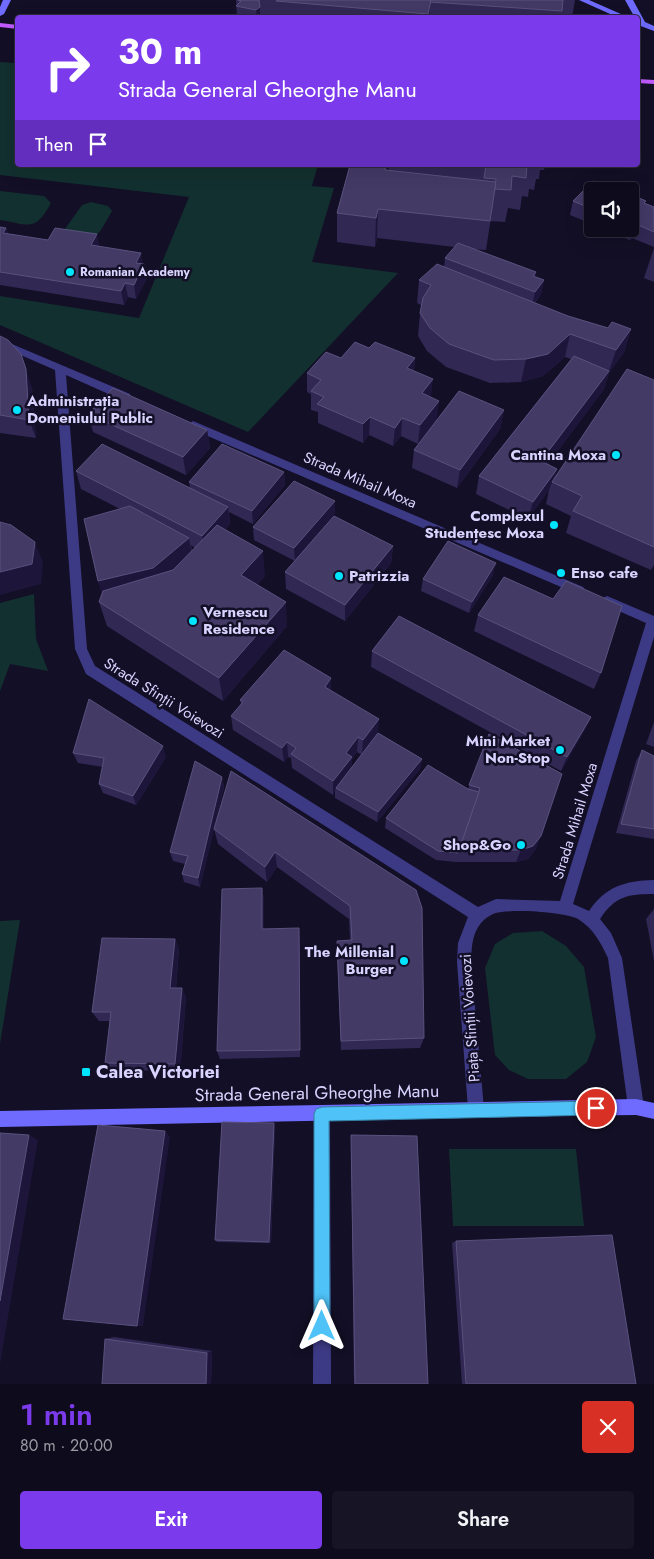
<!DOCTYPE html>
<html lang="en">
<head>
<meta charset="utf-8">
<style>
  body { margin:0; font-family:Jost,sans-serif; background:#171425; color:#f1f3f6; height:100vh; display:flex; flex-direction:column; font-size:19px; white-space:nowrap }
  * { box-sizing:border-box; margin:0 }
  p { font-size:16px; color:#9b9ba3 }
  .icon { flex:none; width:28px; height:28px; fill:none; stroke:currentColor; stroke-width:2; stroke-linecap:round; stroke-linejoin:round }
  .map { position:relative; height:1384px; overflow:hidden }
  .sheet { display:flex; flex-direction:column; background:#0e0b1c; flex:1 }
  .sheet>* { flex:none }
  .banner { position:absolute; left:15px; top:15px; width:625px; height:152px; border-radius:5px; box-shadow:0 5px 20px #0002,0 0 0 1px #2e2b3b; background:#7c3aed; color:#fff; overflow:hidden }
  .fabs { position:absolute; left:584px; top:182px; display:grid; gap:10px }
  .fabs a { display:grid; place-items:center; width:55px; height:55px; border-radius:5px; background:#0e0b1c; box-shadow:0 5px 20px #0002,0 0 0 1px #2e2b3b; font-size:25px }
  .pin { position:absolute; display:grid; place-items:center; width:42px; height:42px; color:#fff; margin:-21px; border:2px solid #fff; border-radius:50%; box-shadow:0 1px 5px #0007 }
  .me { position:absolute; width:55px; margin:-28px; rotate:0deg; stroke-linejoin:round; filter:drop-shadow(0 0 4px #0008) }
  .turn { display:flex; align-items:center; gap:18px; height:105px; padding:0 20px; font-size:22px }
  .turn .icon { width:65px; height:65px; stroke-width:2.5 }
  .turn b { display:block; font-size:35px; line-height:42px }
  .then { display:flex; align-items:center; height:48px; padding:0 20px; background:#0003; gap:10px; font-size:19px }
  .round { display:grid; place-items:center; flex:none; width:52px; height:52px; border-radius:5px; background:#171425 }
  .summary { display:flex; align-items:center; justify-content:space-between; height:85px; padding:0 20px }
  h1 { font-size:30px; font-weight:600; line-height:38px; color:#7c3aed }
  .cta { display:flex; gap:10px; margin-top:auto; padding:10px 20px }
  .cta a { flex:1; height:58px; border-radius:5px; background:#7c3aed; color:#fff; font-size:20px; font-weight:600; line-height:58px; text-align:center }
  .cta a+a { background:#171425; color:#f1f3f6 }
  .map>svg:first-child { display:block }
</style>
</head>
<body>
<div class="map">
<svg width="654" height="1384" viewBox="0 0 654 1384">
  <rect width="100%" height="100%" fill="#130f26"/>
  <g fill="#12302f">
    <polygon points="0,62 17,63 18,165 318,165 312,186 334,188 312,262 398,273 248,432 0,325 0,296 139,318 189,197 0,175"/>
    <path d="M0 191 44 196 51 203C35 232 30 225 0 220Z"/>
    <path d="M91 202 108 206 112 211C97 236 100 241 69 235L65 229 82 205Z"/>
    <polygon points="34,594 36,639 48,671 10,664 0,691 0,603"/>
    <polygon points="20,920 0,1044 0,921"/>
    <polygon points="542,931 566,946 584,967 596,1037 587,1062 566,1079 528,1079 509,1070 495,1055 485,968 495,944 513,933"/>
    <polygon points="449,1149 576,1149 584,1226 453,1226"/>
  </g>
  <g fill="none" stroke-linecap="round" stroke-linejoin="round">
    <g fill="#3d3a85" fill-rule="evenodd">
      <path d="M0 339 130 394 131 397 130 400H122L66 375 87 649 95 666 478 907 496 899 560 901 646 623 603 604 601 601 603 598 607 596 654 616V637L573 904 589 911C606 886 625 881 654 880V894C628 894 615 896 600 919L611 933 622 958 644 1107 641 1112 636 1115 631 1112 628 1107 608 958C601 943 593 928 578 919 565 912 507 908 493 914 489 916 484 919 481 923 470 936 471 956 472 972L484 1109 481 1114 476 1117 471 1114 468 1109 457 962 458 943 468 917 86 674 75 649 55 370 0 346Z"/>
      <polygon points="193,421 583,587 585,590 583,593 575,593 189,428 188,425"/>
      <polygon points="322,1106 328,1108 330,1114 331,1384 313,1384 314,1114 316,1108"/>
    </g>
    <g fill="#6f6bff" fill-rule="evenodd">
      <polygon points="3,0 11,0 4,14 0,16 0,7"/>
      <polygon points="579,0 589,0 630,18 619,18"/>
      <polygon points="625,0 633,0 645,22 654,26 654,31 638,25 638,18 635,18"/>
      <polygon points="636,1099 654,1103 654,1119 636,1115 556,1116 0,1127 0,1111"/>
    </g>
    <g fill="#c25bff" fill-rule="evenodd">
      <polygon points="0,23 18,25 18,29 0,27"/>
      <polygon points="638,79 654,80 654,84 638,83"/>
    </g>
  </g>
  <g fill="#312854" fill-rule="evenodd">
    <polygon points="236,0 575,0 572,18 237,18"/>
    <polygon points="350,165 545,165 544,170 540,170 539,179 536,179 534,190 529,189 528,197 522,196 520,210 508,208 505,222 490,221 492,211 486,250 472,249 536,272 535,277 544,280 541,294 535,303 568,316 608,328 631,329 624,352 609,373 604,389 548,464 557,469 555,477 654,380 654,565 651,570 566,533 571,516 546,504 549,490 528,519 476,494 479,476 571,359 565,357 543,376 521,382 490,383 446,367 427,351 418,336 420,313 421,305 417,303 419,280 444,267 445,258 455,247 377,238 375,247 337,242 337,213"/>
    <polygon points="593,181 607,187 608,185 623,191 592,191 592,224 570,215 573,201"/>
    <polygon points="630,194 645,203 654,207 654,247 632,238 630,240 603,229 630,229"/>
    <polygon points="0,227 6,228 8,234 48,240 99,247 143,264 147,278 136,299 128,297 124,305 0,285"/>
    <polygon points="654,248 654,282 644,278"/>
    <polygon points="0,336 32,388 36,438 0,433"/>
    <polygon points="369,348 415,358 414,371 431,397 437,419 418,444 401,436 393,446 369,435 363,443 318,423 318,412 311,410 311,394 307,392 307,373 341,358"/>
    <polygon points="504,410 500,429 457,488 412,468 414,450"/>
    <polygon points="88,414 207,430 210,448 186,475 93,432"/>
    <path d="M76 471 190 488 189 482 284 472 285 485 253 524 229 512 230 524 225 530 265 576 257 585 287 626 223 701 107 626 99 602 102 593 98 581 120 509 81 489ZM191 545 195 548 192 551Z"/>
    <polygon points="335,513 295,561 254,540 253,527"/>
    <polygon points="393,546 391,563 345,621 286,589 285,572"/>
    <polygon points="493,575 469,613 421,591 423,579"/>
    <polygon points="553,599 601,673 594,689 474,631 478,615"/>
    <polygon points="372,651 591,717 584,731 561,771 371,667"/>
    <path d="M331 678V691L378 733 422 759 420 769 377 822 335 798V791L333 795 292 768 291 758 288 757 284 762 233 730 231 716 241 704 240 700ZM357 752 362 755 351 768 352 759Z"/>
    <polygon points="654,722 654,747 646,744"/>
    <polygon points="489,734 536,849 528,859 516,862 456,862 436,860 385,828 386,818 468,789"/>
    <polygon points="642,750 654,756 654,839 616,833 636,761"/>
    <polygon points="73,753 166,757 136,805 103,793 99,784 103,767 78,763"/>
    <polygon points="222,777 224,787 200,887 184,882 182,874 185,864 173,861 170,852"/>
    <polygon points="214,829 416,890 424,1038 420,1048 341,1050 337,954 337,941 350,940 349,919 277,867 267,882 218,844"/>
    <polygon points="262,888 264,900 264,929 300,939 300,1057 220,1059 217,1051"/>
    <polygon points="654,909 654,961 646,919"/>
    <polygon points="175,939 179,949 176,988 182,988 186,998 180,1071 111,1070 105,1063 110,1021 99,1021 92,1012"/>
    <polygon points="275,1127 271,1243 217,1242 215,1240"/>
    <polygon points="351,1135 428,1384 354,1384 351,1141"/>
    <polygon points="456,1241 636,1384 462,1384 452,1243"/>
    <polygon points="114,1337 212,1351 211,1384 105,1339"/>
  </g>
  <g fill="#1d163a">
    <polygon points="430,5 429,18 427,18 428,14"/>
    <polygon points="260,7 260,18 257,18 256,10"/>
    <polygon points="386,165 389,165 388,180 385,170"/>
    <polygon points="378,209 377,238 375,247 376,218"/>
    <polygon points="636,224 632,238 630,240 634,226"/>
    <polygon points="6,228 10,242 3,233"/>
    <polygon points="97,234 100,248 91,245"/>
    <polygon points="141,253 143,266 144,264 147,278 136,299 134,285 136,263"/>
    <polygon points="544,280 541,294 532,306 535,292"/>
    <polygon points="125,283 128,297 124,305 121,291"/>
    <polygon points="631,329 624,352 609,373 604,389 537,479 541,461 609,371 616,350"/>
    <polygon points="570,334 565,357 543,376 521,382 526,359"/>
    <polygon points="415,358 413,377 407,368"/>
    <polygon points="26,369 32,388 36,438 29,420"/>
    <polygon points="433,379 431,398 422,393"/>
    <polygon points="439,401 437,419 418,444 420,425"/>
    <polygon points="504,410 500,429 457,488 460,470"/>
    <polygon points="370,417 369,435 363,443 363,424"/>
    <polygon points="402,418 401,436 393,446 395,428"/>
    <polygon points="207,430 210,448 186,475 183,457"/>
    <polygon points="557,469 553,483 552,482 549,490 528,519 533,502"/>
    <polygon points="284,472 285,485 253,524 252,511"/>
    <polygon points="335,501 335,513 295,561 294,548"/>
    <polygon points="228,507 230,524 205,553 202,536"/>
    <polygon points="189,538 192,556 157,585 103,598 98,581"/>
    <polygon points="35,542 43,563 41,584 0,595 0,572"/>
    <polygon points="393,546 391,563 345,621 345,605"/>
    <polygon points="263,551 265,576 243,600 241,575"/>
    <polygon points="496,563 493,575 469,613 472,602"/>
    <polygon points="286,602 287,626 223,701 219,678"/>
    <polygon points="331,678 331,694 325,687"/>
    <polygon points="591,717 584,731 561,771 567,757"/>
    <polygon points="379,719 378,734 362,755 363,740"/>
    <polygon points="358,737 357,752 352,759 351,771 336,788 335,791 333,795 333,781 346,753"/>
    <polygon points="287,742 288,757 284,762 282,748"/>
    <polygon points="163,746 166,757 136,805 133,796"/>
    <polygon points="422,759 420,769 377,822 378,812"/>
    <polygon points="222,777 224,787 200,887 198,878"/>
    <polygon points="541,836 536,849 528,859 516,862 521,850"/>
    <polygon points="275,852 277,867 267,882 265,867"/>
    <polygon points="262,888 264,900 264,939 262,929"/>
    <polygon points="299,928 300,939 300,1057 300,1050"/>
    <polygon points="175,939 179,949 175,997 170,988"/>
    <polygon points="182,988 186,998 180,1071 175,1064"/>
    <polygon points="274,1123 275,1127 271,1243 269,1242"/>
    <polygon points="165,1131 170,1137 143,1326 137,1326"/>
    <polygon points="29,1135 38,1140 0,1364 0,1301"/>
    <polygon points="212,1351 211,1384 206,1384 207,1353"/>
  </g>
  <g fill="#433a66" stroke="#5a527e">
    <polygon points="238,0 259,0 260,7 256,10 236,6 241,1"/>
    <polygon points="277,0 431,0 428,14 276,1"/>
    <polygon points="431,0 563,0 562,11 430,2"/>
    <polygon points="350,165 386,165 385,170 496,182 490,221 378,209 376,218 337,213"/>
    <polygon points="486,165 527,165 526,178 512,176 511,190 495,189 496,179 484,178"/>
    <polygon points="593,181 607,187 608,185 623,191 592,191 592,209 573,201"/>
    <polygon points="630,194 646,201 644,203 654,207 653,209 654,210 654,232 636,224 634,226 630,224"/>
    <polygon points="0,227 6,228 3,233 48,240 55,228 97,234 91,245 141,253 136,263 144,264 134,285 125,283 121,291 0,272"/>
    <polygon points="458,243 536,272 533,276 544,280 535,292 445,258"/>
    <polygon points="437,264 568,316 608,328 612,322 631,329 616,350 570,334 548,354 526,359 494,360 449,344 430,328 420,313 423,298 431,285 419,280"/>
    <polygon points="0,336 8,340 21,354 26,369 29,420 0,415"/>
    <polygon points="355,342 369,348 375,342 415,358 407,368 433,379 422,393 439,401 420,425 402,418 395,428 370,417 363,424 317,404 324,397 311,391 321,380 307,373 326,352 341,358"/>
    <polygon points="574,356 609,371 541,461 557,469 533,502 479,476"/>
    <polygon points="627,369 654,380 654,547 573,511 582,496 552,482"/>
    <polygon points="113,388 207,430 183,457 88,414"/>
    <polygon points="459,391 504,410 460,470 414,450"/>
    <polygon points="102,444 228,507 202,536 76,471"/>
    <polygon points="222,444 284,472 252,511 189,482"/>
    <polygon points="294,481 335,501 294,548 253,527"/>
    <polygon points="130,506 189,538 153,568 98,581 84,519"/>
    <polygon points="334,516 393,546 345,605 285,572"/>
    <polygon points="0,522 11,525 35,542 32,564 0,572"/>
    <polygon points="217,525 263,551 241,575 286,602 219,678 99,602 103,591 173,570"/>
    <polygon points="448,541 496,563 472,602 423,579"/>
    <polygon points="504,577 553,599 566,581 622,606 601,673 478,615"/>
    <polygon points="399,616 591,717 567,757 372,651"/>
    <polygon points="284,650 331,678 325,687 379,719 363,740 358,737 346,753 352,757 333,781 291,754 296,748 287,742 282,748 231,716 243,702 240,700"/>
    <polygon points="89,699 163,746 133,796 99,784 104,758 73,753"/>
    <polygon points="378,733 422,759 378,812 336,788"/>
    <polygon points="489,734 562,774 541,836 533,846 521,850 459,850 480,788 469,785"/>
    <polygon points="642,750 654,756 654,829 621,824"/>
    <polygon points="195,761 222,777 198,878 182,874 188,856 170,852"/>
    <polygon points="428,765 468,789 479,792 458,853 438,851 386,818"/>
    <polygon points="231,771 416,890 422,908 424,1038 341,1041 337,941 352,940 350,906 275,852 265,867 214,829"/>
    <polygon points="262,888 262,929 299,928 300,1050 217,1051 222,889"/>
    <polygon points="102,938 175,939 170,988 182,988 175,1064 105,1063 111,1012 92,1012"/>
    <polygon points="222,1122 274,1123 269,1242 215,1240"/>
    <polygon points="98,1125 165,1131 137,1326 63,1319"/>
    <polygon points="0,1133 29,1135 0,1301"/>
    <polygon points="351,1135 417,1136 428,1384 355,1384"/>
    <polygon points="612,1235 636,1384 466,1384 456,1241"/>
    <polygon points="105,1339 207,1353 206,1384 102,1384"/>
  </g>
  <polygon fill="#4fc3f7" stroke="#337fa1" points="596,1101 601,1103 603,1108 601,1113 596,1115 329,1121 330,1326 327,1332 322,1334 316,1332 314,1326 314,1114 316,1109 322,1107"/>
  <g fill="#00e5ff" stroke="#130f26" stroke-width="2">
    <circle cx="70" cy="272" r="5"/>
    <circle cx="17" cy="410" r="5"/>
    <circle cx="616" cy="455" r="5"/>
    <circle cx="554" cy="525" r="5"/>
    <circle cx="561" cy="573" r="5"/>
    <circle cx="339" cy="576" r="5"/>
    <circle cx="193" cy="621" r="5"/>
    <circle cx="560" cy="750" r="5"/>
    <circle cx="521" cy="845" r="5"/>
    <circle cx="404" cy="961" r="5"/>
    <rect x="81" y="1067" width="10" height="10" rx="2.5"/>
  </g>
  <g text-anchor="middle" stroke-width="5" stroke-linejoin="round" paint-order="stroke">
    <g font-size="12" font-weight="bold" fill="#d9d4ff" stroke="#130f26" text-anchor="start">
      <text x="80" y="276">Romanian Academy</text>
    </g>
    <g font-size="15" font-weight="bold" fill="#d9d4ff" stroke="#130f26" text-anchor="end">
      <text x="27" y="406" text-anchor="start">Administrația<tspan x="27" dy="17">Domeniului Public</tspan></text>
      <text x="606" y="460">Cantina Moxa</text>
      <text x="544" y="521">Complexul<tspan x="544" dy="17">Studențesc Moxa</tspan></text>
      <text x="571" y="578" text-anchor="start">Enso cafe</text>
      <text x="349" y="581" text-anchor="start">Patrizzia</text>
      <text x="203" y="617" text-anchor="start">Vernescu<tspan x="203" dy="17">Residence</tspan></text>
      <text x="550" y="746">Mini Market<tspan x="550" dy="17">Non-Stop</tspan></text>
      <text x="511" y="850">Shop&amp;Go</text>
      <text x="394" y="957">The Millenial<tspan x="394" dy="17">Burger</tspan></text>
    </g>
    <g font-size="15" fill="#d9d4ff" stroke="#130f26">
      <text transform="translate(360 480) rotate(23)" y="5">Strada Mihail Moxa</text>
      <text transform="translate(164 698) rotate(32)" y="5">Strada Sfinții Voievozi</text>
      <text transform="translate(575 821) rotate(-73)" y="5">Strada Mihail Moxa</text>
      <text transform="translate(470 1018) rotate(-94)" y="5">Piața Sfinții Voievozi</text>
    </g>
    <g font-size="18" font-weight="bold" fill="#d9d4ff" stroke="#130f26" text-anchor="start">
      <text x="96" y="1078">Calea Victoriei</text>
    </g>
    <g font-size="18" fill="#d9d4ff" stroke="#130f26">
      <text transform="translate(317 1093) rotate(-1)" y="6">Strada General Gheorghe Manu</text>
    </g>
  </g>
</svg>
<div class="fabs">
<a><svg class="icon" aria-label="sound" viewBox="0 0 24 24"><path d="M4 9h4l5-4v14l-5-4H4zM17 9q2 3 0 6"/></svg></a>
</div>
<div class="pin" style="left:596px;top:1108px;background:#d93025"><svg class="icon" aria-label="arrive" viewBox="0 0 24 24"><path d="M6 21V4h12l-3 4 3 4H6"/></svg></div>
<svg class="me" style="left:322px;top:1326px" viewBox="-20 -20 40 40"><path d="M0-17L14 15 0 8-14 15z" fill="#4fc3f7" stroke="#fff" stroke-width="4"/></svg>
<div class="banner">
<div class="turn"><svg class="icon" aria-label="right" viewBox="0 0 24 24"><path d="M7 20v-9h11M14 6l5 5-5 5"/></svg><div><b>30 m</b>Strada General Gheorghe Manu</div></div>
<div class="then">Then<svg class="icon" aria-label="arrive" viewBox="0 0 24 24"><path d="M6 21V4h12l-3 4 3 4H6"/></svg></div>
</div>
</div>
<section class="sheet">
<div class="summary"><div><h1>1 min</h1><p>80 m · 20:00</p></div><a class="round" style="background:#d93025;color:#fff"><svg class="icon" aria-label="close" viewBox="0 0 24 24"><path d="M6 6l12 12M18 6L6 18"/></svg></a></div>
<div class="cta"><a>Exit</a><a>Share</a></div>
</section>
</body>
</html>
